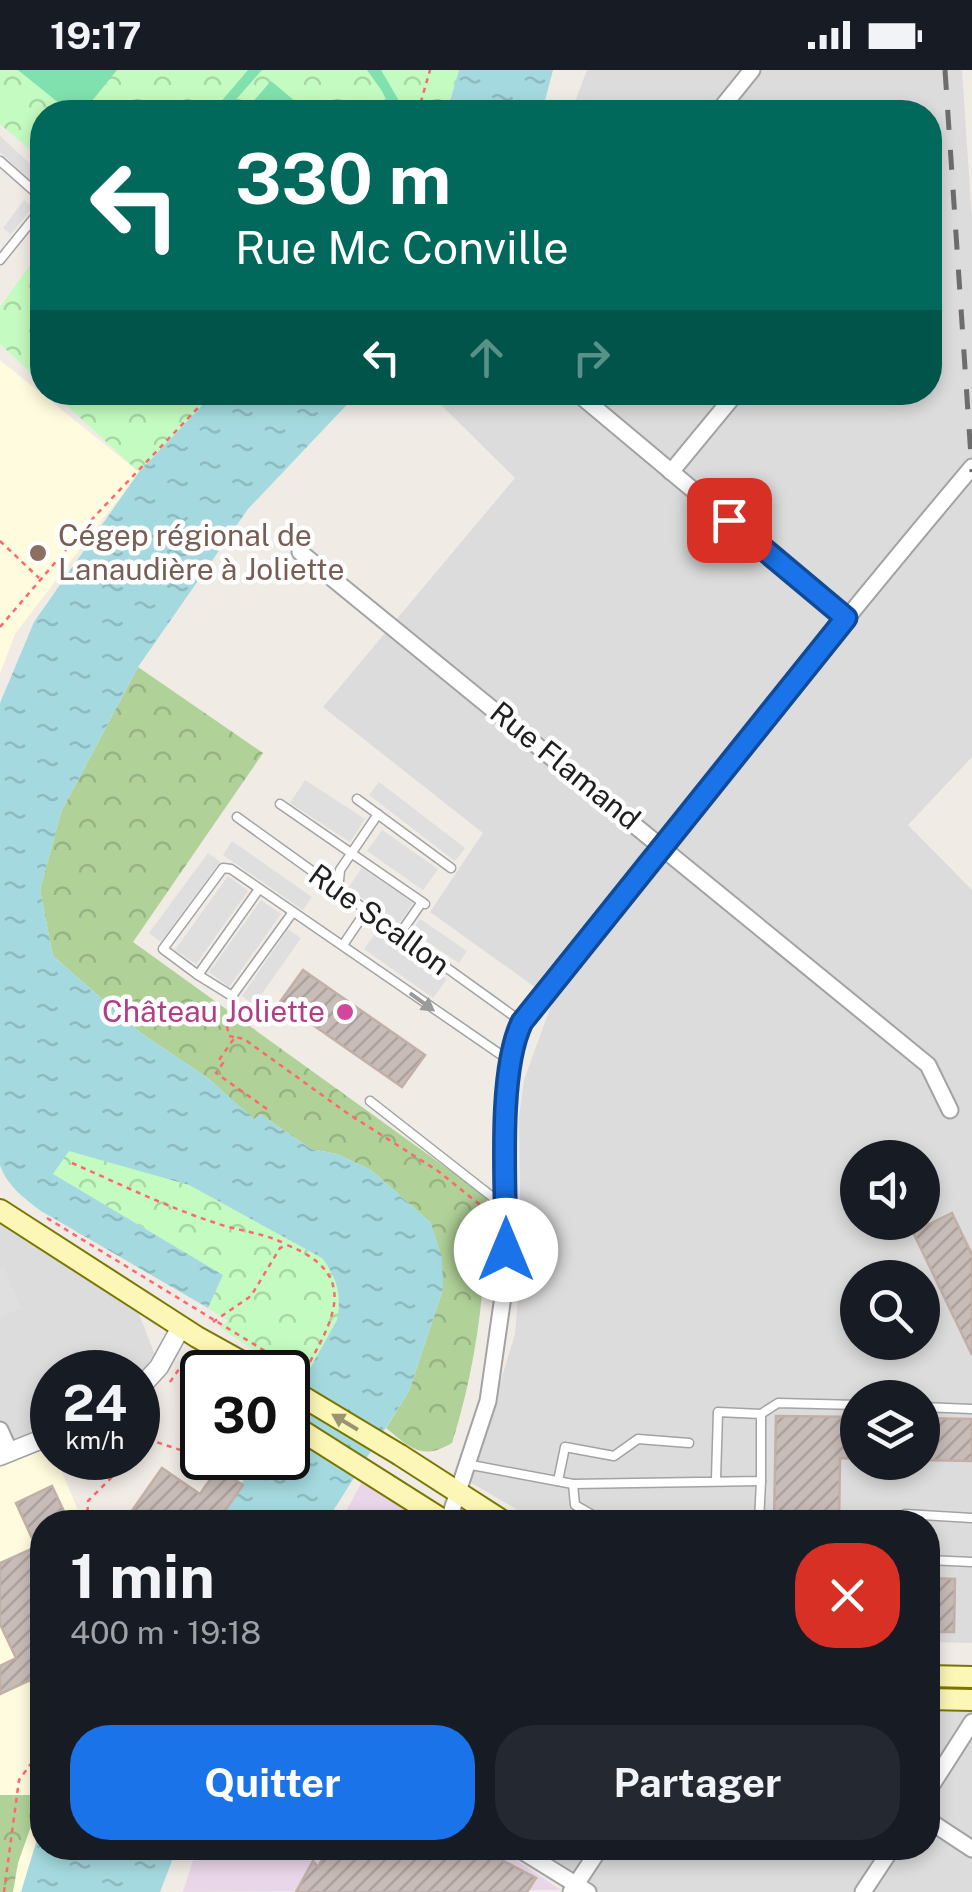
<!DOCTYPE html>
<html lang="fr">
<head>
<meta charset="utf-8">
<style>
  body { margin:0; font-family:"Public Sans",sans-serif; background:#242831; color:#f1f3f6; height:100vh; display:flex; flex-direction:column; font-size:38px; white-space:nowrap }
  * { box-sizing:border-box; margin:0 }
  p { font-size:32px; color:#9ea1a6 }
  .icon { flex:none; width:55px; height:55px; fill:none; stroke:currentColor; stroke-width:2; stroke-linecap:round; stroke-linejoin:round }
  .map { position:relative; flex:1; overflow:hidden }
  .drawer { position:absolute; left:30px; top:1440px; width:910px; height:350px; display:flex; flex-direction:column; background:#171b24; border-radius:40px; box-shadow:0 5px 15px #0003 }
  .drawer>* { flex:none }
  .hud { position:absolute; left:30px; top:30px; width:912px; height:305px; border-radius:40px; box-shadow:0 5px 15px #0003; background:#00695c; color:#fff; overflow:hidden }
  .tools { position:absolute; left:840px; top:1070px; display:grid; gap:20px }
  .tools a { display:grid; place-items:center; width:100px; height:100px; border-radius:50%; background:#171b24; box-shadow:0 5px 15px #0003; font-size:50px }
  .speed { position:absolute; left:30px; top:1280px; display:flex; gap:20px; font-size:50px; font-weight:700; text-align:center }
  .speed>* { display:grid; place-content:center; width:130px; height:130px; border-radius:50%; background:#171b24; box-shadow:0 5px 15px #0003; line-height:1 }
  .speed small { font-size:25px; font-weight:400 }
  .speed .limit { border:5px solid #111; border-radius:15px; background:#fff; color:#111 }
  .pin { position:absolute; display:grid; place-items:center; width:85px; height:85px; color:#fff; margin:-42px; border-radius:20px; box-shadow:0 5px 15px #0006 }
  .me { position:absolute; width:110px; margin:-55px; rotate:0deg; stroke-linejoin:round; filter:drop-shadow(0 0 8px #0008) }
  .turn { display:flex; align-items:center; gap:35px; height:210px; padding:0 40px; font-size:45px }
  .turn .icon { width:130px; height:130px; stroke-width:2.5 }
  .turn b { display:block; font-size:70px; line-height:85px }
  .lanes { display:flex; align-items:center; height:95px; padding:0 40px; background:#0003; justify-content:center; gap:50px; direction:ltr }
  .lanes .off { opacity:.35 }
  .round { display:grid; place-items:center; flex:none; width:105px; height:105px; border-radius:40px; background:#242831 }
  .overview { display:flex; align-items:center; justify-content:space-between; height:170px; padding:0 40px }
  h1 { font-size:60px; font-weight:700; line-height:75px }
  .action { display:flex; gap:20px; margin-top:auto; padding:20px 40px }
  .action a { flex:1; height:115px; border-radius:40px; background:#1a73e8; color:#fff; font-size:40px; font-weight:700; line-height:115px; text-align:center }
  .action a+a { background:#242831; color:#f1f3f6 }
  .status { display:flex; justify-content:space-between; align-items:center; height:70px; padding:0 50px; background:#171b24; direction:ltr }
  .status svg { height:28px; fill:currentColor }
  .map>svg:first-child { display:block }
</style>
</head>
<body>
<div class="status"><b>19:17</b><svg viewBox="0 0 49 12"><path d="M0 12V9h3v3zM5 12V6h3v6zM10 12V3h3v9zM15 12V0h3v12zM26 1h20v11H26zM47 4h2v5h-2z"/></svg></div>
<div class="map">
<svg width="972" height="1822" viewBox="0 0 972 1822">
  <defs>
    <pattern id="forest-crowns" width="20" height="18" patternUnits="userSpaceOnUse" patternTransform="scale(2.5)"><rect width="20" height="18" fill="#b0d198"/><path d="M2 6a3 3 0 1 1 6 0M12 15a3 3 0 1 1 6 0" fill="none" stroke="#97b383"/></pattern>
    <pattern id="park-crowns" width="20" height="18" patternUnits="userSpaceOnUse" patternTransform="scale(2.5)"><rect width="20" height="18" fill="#c4fbc0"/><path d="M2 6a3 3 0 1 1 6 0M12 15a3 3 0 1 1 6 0" fill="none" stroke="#a8d7a5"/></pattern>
    <pattern id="water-ripples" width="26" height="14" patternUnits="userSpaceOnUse" patternTransform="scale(2.5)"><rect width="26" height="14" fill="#a4dadf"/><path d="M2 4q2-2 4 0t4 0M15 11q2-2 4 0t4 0" fill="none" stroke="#8dbbbf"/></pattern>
    <pattern id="building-hatch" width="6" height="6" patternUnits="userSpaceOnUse" patternTransform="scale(2.5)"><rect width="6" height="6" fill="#c8bcb8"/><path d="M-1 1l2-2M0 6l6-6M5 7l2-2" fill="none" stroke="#aba19e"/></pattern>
  </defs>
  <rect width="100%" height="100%" fill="#f0ebe5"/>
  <g fill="#dddcdc" fill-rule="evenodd">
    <path d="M587 0H962L972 150V687L908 755 972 820V1573L928 1572V1452H538L470 1412 515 1264 521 1192 519 1047 524 1010 553 930 430 842 483 763 323 637 515 408 429 323 930 322V42H571ZM858 1088H922V1152H858ZM858 1208H922V1272H858ZM858 1328H922V1392H858Z"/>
    <polygon points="0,1135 125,1208 155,1285 138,1305 138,1302 52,1302 52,1365 0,1386"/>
    <polygon points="928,1634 972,1638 972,1822 566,1822 568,1817 505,1778 928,1778"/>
  </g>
  <g fill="#e9d6e8">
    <polygon points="362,1412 438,1452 340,1452"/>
    <polygon points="197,1778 498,1778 561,1820 183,1822"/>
  </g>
  <g fill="#fffbde">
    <polygon points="0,290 139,402 15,564 0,604"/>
    <polygon points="47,1367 52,1388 56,1388 83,1452 42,1452 42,1726 39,1763 21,1822 0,1822 0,1387"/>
  </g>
  <g fill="url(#forest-crowns)">
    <path d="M138 597 263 683 133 872 487 1127C486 1213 478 1291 452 1373 422 1391 410 1378 386 1358L409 1321 443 1219 431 1153 371 1100 337 1084 311 1079 260 1044 254 1050 209 1009 141 963 53 886 40 820 61 742Z"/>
    <polygon points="0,1725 42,1725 18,1793 13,1822 0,1822"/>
  </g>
  <g fill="url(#park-crowns)">
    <polygon points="0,0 459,0 451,28 442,42 42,42 42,90 0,54"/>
    <polygon points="42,178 42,313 0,274 0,237"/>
    <polygon points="53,323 214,323 139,402"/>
    <path d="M69 1080 189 1115 322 1188C337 1208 342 1225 338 1250L303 1312 220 1258 228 1251 208 1238 223 1205 53 1104Z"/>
  </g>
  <g fill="#80e1ae">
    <polygon points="18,0 117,0 83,42 70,42"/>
    <polygon points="248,0 262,0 225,42 212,42"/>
    <polygon points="367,0 381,0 398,29 401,42 392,42 382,21"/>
    <polygon points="271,11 308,42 244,42"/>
  </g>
  <g fill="#dfdfdf">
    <polygon points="0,66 42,105 42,120 0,82"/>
    <polygon points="24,130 33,137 11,164 3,158"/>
    <polygon points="305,710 365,749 350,772 290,733"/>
    <polygon points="379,712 465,778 455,791 369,725"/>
    <polygon points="382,760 438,799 423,820 367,781"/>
    <polygon points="232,771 312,827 303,840 223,785"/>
    <polygon points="208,783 220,792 161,872 149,863"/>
    <polygon points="362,798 413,833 399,854 348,818"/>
    <polygon points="228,806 248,821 196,894 175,880"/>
    <polygon points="261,830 281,844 229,917 209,902"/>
    <polygon points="420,849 467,881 459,893 412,861"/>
    <polygon points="288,859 301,868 254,935 242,926"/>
    <polygon points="378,860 447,909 433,928 364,879"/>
    <polygon points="4,1197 21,1238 0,1247 0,1199"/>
  </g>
  <g fill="url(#water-ripples)">
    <polygon points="459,0 553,0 542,42 442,42 451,28"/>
    <path d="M214 323H358L248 439 138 597 61 742 40 820 53 886 141 963 209 1009 254 1049 260 1044 311 1079 337 1084 371 1100 431 1153 442 1187 443 1219 409 1321 326 1452H218L257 1388H288V1338L337 1250C342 1225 337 1208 322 1188L189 1115 69 1081 53 1104 223 1205 208 1238 41 1141C24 1128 7 1116 0 1095V633L34 552 139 402Z"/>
    <polygon points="42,1726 42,1778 177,1778 160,1822 21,1822 39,1763"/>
  </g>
  <g fill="url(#building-hatch)" stroke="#c2afa6" stroke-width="2.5">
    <polygon points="303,900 425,985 402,1017 280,932"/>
    <polygon points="952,1143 972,1185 972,1285 913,1162"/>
    <polygon points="776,1346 858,1347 858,1389 840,1388 839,1452 774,1452"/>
    <polygon points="922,1348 972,1349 972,1391 922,1390"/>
    <polygon points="162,1398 200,1424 218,1398 243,1415 217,1452 124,1452"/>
    <polygon points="52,1416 69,1452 42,1452 42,1526 30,1532 42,1558 42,1637 30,1610 0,1624 0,1596 16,1588 0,1554 0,1493 36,1477 16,1433"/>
    <polygon points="928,1508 955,1509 954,1562 928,1562"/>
    <polygon points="328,1778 479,1778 536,1808 527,1822 296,1822 313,1791 318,1797"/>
  </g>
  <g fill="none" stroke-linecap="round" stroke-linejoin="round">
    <g stroke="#a3a3a3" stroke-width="11">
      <g id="service">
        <polyline points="0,91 42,128"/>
        <polyline points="0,190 42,138"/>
        <polyline points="357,729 451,798"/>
        <polyline points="280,734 425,834"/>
        <polyline points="237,747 522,952"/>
        <polyline points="259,819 198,905 163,879 223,798 231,799 510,991"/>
        <polyline points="338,821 340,800 378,744"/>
        <polyline points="399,865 422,832"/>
        <polyline points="343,875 366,841"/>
        <polyline points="198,905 232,926 293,842"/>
        <polyline points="370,1031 504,1136"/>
        <polyline points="922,1337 972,1339"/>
        <polyline points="761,1344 778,1333 858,1335"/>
        <polyline points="466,1394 573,1414 761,1411 761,1344 718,1342 716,1409"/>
        <polyline points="558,1411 565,1377 614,1386 638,1369 689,1373"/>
        <polyline points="573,1414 575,1435 605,1452"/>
        <polyline points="759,1452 761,1411"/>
        <polyline points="904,1452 905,1444 972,1448"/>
        <polyline points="928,1490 972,1492"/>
      </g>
    </g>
    <g stroke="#a3a3a3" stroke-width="19">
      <g id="minor">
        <polyline points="718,42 752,0"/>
        <polyline points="576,322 846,548"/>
        <polyline points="671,402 737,322"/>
        <polyline points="300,482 928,995 950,1040"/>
        <polyline points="0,1360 10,1382"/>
        <path d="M448 1452 488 1331 506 1205 507 1006 512 972 522 952C671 766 819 579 972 397"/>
        <polyline points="928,1721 972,1652"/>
        <polyline points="928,1750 972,1779"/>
        <polyline points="517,1778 588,1822"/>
        <polyline points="571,1822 600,1778"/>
        <polyline points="863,1822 892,1778"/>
      </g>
    </g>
    <g stroke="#a3a3a3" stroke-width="21">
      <g id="tertiary">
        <polyline points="138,1320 159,1297 181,1257"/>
        <polyline points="0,1386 52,1365"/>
      </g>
    </g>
    <g stroke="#7a7701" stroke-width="24">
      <g id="secondary">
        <polyline points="0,1140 197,1267 260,1302"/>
        <polyline points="288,1352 446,1452"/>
        <polyline points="400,1385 504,1452"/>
        <polyline points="928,1606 972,1607"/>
        <polyline points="928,1629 972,1630"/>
      </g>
    </g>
    <g stroke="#fe676d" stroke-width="2.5" stroke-dasharray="5 5" stroke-linecap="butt">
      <polyline points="418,42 430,0"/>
      <polyline points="0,471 39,508"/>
      <polyline points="0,557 95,446 213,322"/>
      <polyline points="234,967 229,966 227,956 238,942 234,939"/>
      <polyline points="267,1039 216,1003 223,993 219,990 235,967 244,969 347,1043 438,1101 489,1142"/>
      <path d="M72 1093C122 1115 173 1140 225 1156 247 1162 265 1164 286 1174"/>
      <polyline points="47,1148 301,1303"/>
      <path d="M213 1252 251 1226 280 1178 287 1175C362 1205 333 1251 303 1304"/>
      <polyline points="170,1312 191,1282"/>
      <polyline points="138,1371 147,1369 202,1387"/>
      <polyline points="205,1388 231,1395 246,1388"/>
      <polyline points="87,1452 88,1431 113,1406 117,1388"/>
      <polyline points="4,1822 19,1710 42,1679"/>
    </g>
    <use href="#service" stroke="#fff" stroke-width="8"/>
    <use href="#minor" stroke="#fff" stroke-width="15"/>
    <use href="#tertiary" stroke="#fff" stroke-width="18"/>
    <use href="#secondary" stroke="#fcf6b7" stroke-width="20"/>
    <polyline stroke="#6d6d6d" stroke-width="5" stroke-dasharray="20 20" stroke-linecap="butt" points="945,0 972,402"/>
    <g stroke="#7a7701" stroke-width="24" stroke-linecap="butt">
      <polyline id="secondary-bridge" points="290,1319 400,1385"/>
    </g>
    <use href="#secondary-bridge" stroke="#fcf6b7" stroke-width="20"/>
  </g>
  <defs><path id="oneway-solid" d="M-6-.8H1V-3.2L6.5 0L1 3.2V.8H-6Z" transform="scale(2.5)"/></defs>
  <use fill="#9a9a9a" href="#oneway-solid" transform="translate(422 932) rotate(36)"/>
  <use fill="#999573" href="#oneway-solid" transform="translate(345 1352) rotate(-149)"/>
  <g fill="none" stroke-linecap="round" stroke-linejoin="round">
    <g stroke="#114b97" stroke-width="25">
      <path id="route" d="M506 1180C506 1120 497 1003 522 952L846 548 729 450"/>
    </g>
    <use href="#route" stroke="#1a73e8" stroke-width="18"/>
  </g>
  <circle fill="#8d6e63" stroke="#fff" stroke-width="4" cx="38" cy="483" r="10"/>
  <circle fill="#d1479c" stroke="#fff" stroke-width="4" cx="345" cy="942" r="10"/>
  <g text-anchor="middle" stroke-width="9" stroke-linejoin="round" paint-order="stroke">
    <g font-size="30" fill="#785e54" stroke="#fff" text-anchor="start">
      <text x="58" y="476">Cégep régional de<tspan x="58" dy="34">Lanaudière à Joliette</tspan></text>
    </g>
    <g font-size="30" fill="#1f1f1f" stroke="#fff">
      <text transform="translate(565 696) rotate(39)" y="10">Rue Flamand</text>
      <text transform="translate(379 850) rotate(36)" y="10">Rue Scallon</text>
    </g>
    <g font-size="30" fill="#b23c85" stroke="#fff" text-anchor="end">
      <text x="325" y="952">Château Joliette</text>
    </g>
  </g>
</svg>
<div class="tools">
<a><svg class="icon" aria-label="sound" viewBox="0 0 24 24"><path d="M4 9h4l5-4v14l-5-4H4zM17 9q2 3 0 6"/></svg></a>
<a><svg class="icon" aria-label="search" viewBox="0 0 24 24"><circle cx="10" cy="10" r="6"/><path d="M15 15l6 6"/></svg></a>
<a><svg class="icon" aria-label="layers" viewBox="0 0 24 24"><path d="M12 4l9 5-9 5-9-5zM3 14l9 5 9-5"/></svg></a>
</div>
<div class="speed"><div>24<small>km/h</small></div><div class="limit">30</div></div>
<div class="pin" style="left:729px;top:450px;background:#d93025"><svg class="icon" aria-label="arrive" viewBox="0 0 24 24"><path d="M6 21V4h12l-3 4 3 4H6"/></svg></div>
<svg class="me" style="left:506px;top:1180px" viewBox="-20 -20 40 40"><circle r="19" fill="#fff"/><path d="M0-13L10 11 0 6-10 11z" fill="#1a73e8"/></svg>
<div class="hud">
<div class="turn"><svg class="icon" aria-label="left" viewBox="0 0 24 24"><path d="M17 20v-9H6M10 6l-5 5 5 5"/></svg><div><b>330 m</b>Rue Mc Conville</div></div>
<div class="lanes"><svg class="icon" aria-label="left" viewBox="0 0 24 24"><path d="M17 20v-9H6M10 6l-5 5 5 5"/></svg><svg class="icon off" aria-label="ahead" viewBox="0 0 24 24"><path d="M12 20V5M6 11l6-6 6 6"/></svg><svg class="icon off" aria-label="right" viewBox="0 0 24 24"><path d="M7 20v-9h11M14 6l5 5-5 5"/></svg></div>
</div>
<section class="drawer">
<div class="overview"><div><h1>1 min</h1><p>400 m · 19:18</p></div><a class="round" style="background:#d93025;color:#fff"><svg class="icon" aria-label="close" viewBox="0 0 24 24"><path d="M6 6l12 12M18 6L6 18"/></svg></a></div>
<div class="action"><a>Quitter</a><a>Partager</a></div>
</section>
</div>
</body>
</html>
